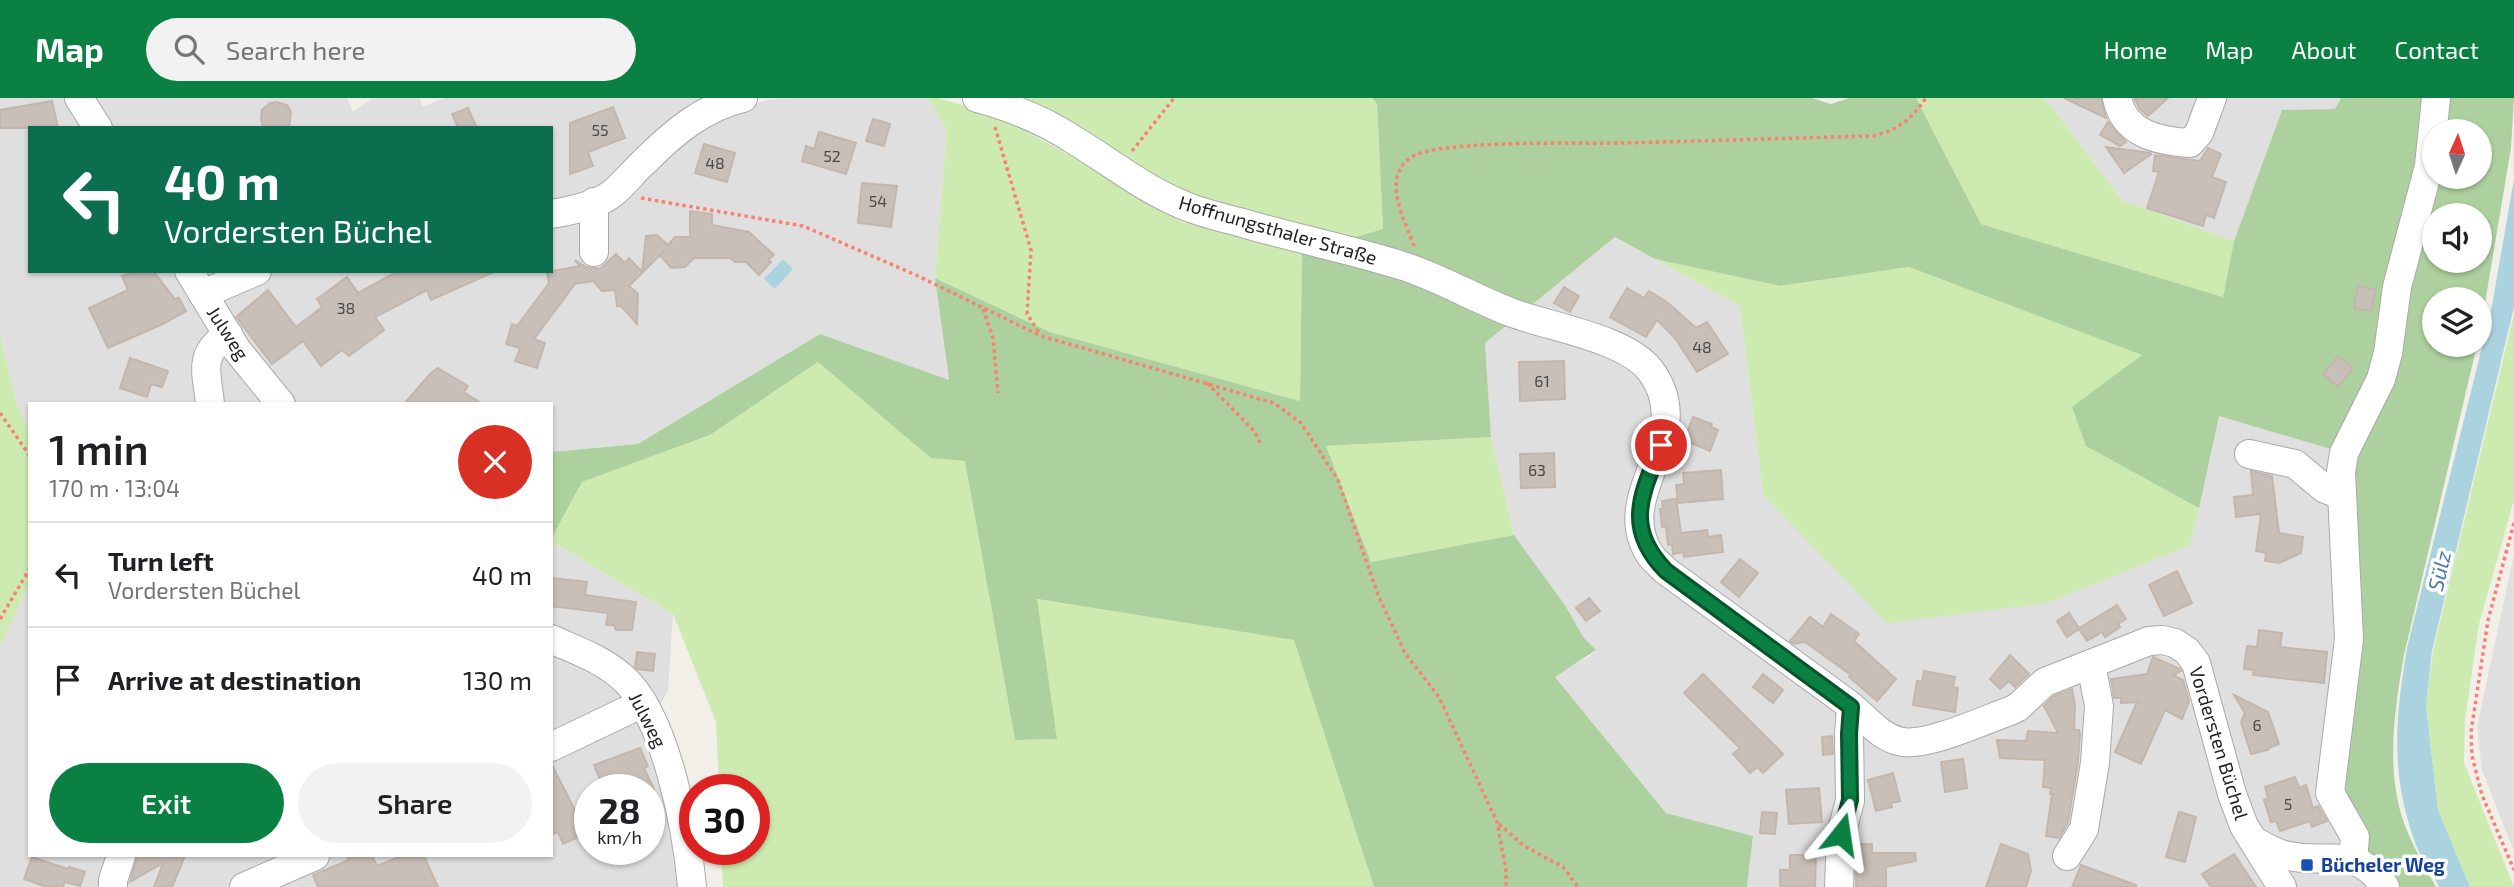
<!DOCTYPE html>
<html lang="en">
<head>
<meta charset="utf-8">
<style>
  body { margin:0; font-family:"Exo 2",sans-serif; background:#f2f2f2; color:#202124; height:100vh; display:flex; flex-direction:column; font-size:26px; white-space:nowrap }
  * { box-sizing:border-box; margin:0 }
  p { font-size:23px; color:#757577 }
  .icon { flex:none; width:38px; height:38px; fill:none; stroke:currentColor; stroke-width:2; stroke-linecap:round; stroke-linejoin:round }
  .map { position:relative; flex:1; overflow:hidden }
  .drawer { position:absolute; left:28px; top:304px; width:525px; height:455px; display:flex; flex-direction:column; background:#fff; border-radius:0px; box-shadow:0 2px 5px #0004 }
  .drawer>* { flex:none }
  .top-card { position:absolute; left:28px; top:28px; width:525px; height:147px; border-radius:0px; box-shadow:0 2px 5px #0004; background:#0b6e4f; color:#fff; overflow:hidden }
  .needle { width:46px; rotate:3deg }
  .controls { position:absolute; left:2422px; top:21px; display:grid; gap:14px }
  .controls a { display:grid; place-items:center; width:70px; height:70px; border-radius:50%; background:#fff; box-shadow:0 2px 5px #0004; font-size:35px }
  .speed { position:absolute; left:574px; top:676px; display:flex; gap:14px; font-size:35px; font-weight:700; text-align:center }
  .speed>* { display:grid; place-content:center; width:91px; height:91px; border-radius:50%; background:#fff; box-shadow:0 2px 5px #0004; line-height:1 }
  .speed small { font-size:18px; font-weight:400 }
  .speed .limit { border:10px solid #d22; background:#fff; color:#111 }
  .pin { position:absolute; display:grid; place-items:center; width:60px; height:60px; color:#fff; margin:-30px; border:4px solid #fff; border-radius:50%; box-shadow:0 2px 7px #0007 }
  .me { position:absolute; width:77px; margin:-38px; rotate:15deg; stroke-linejoin:round; filter:drop-shadow(0 0 5px #0008) }
  .turn { display:flex; align-items:center; gap:24px; height:147px; padding:0 21px; font-size:32px }
  .turn .icon { width:91px; height:91px; stroke-width:2.5 }
  .turn b { display:block; font-size:49px; line-height:60px }
  .round { display:grid; place-items:center; flex:none; width:74px; height:74px; border-radius:37px; background:#f2f2f2 }
  .summary { display:flex; align-items:center; justify-content:space-between; height:119px; padding:0 21px }
  h1 { font-size:42px; font-weight:600; line-height:52px }
  .action { display:flex; gap:14px; margin-top:auto; padding:14px 21px }
  .action a { flex:1; height:80px; border-radius:42px; background:#0b8043; color:#fff; font-size:28px; font-weight:600; line-height:80px; text-align:center }
  .action a+a { background:#f2f2f2; color:#202124 }
  ul { padding:0; list-style:none }
  li { display:flex; align-items:center; gap:21px; height:105px; padding:0 21px; border-top:2px solid #e0e0e0 }
  li div { flex:1 }
  li b { display:block; font-size:26px }
  li em { font-style:normal }
  header { display:flex; align-items:center; gap:42px; box-sizing:border-box; height:98px; padding:0 35px; background:#0b8043; color:#fff }
  header strong { font-size:33px }
  nav { display:flex; gap:38px; margin-inline-start:auto; font-size:24px }
  .search { width:490px; height:63px; background:#f2f2f2; display:flex; align-items:center; gap:18px; box-sizing:border-box; padding:0 24px; border-radius:38px; color:#757577; font-size:26px }
  .map>svg:first-child { display:block }
</style>
</head>
<body>
<header>
<strong>Map</strong>
<div class="search"><svg class="icon" aria-label="search" viewBox="0 0 24 24"><circle cx="10" cy="10" r="6"/><path d="M15 15l6 6"/></svg>Search here</div>
<nav><a>Home</a><a>Map</a><a>About</a><a>Contact</a></nav>
</header>
<div class="map">
<svg width="2514" height="789" viewBox="0 0 2514 789">
  <rect width="100%" height="100%" fill="#f2efe9"/>
  <g fill="#e0dfdf" fill-rule="evenodd">
    <path d="M0 0H347L353 14 373 0H420L422 9 445 0H735L739 9 769 2 793 0H928L947 33 935 180 949 283 820 236 638 346 551 354V306H30V333L16 304 0 235ZM30 30H551V173H30Z"/>
    <polygon points="2045,0 2341,0 2335,11 2282,12 2234,143 2122,102"/>
    <polygon points="1615,139 1740,208 1763,397 2219,318 2334,352 2371,789 1747,789 1753,738 1666,715 1554,578 1590,558 1596,552 1583,540 1565,507 1514,437 1491,339 1485,245"/>
    <path d="M551 443 673 516 668 593 646 632 670 718 679 789H0V548L30 483V758H551ZM590 691H649V751H590Z"/>
    <polygon points="2514,456 2514,754 2482,672 2477,629"/>
  </g>
  <g fill="#cdebb0">
    <polygon points="928,0 939,0 999,18 1091,69 1182,124 1302,155 1300,303 1050,234 935,180 947,33"/>
    <polygon points="1002,0 1372,0 1377,6 1383,131 1338,145 1195,99"/>
    <polygon points="1916,0 2045,0 2122,102 2234,143 2223,199 1981,126"/>
    <polygon points="1655,161 1780,188 1909,169 2143,257 2087,348 2199,410 2190,447 2048,505 1887,525 1763,397 1740,208"/>
    <polygon points="2514,216 2514,402 2479,526 2465,622 2464,665 2514,789 2470,789 2438,712 2426,609 2433,553"/>
    <polygon points="0,235 16,304 30,333 30,483 0,548"/>
    <polygon points="818,264 931,359 965,362 1015,642 1057,641 1036,501 1295,542 1374,789 723,789 721,751 754,751 754,691 719,691 716,624 673,516 551,443 551,441 582,384 710,337"/>
    <polygon points="1491,339 1514,437 1371,464 1326,348"/>
  </g>
  <path fill="#add19e" fill-rule="evenodd" d="M1372 0H1812L1831 6 1849 0H1916L1981 126 2223 199 2234 143 2282 12 2335 11 2341 0H2514L2511 50 2480 235V201H2434V247H2477L2404 557C2394 615 2384 680 2408 735 2416 754 2426 771 2436 789H2371L2321 695 2338 532 2334 352 2219 318 2199 410 2086 348 2072 309 2142 257 1909 169 1780 188 1655 161 1615 139 1485 245 1491 339 1326 348 1371 464 1514 437 1565 507 1583 539 1596 552 1555 579 1666 715 1753 738 1747 789H1374L1294 542 1037 501 1057 641 1015 642 965 363 931 360 818 264 710 337 582 384 551 441V354L638 346 820 236 949 282 935 180 1050 234 1300 303 1302 155 1383 131 1377 6ZM2434 33H2480V79H2434ZM2434 117H2480V163H2434Z"/>
  <g fill="#aad3df">
    <path d="M2514 81V209L2432 553 2426 609 2438 712 2470 789H2439C2433 774 2421 761 2416 747 2390 677 2395 622 2407 550L2491 213Z"/>
    <polygon points="783,161 793,171 775,191 764,181"/>
  </g>
  <g fill="#c7bfb8" stroke="#c4b6ab" stroke-width="2">
    <polygon points="2064,0 2101,0 2106,20"/>
    <polygon points="2134,0 2168,0 2148,18 2140,11"/>
    <polygon points="52,3 58,30 0,30 0,12"/>
    <polygon points="276,4 287,7 291,14 289,30 263,30 261,20 262,12 270,5"/>
    <polygon points="613,9 625,40 588,54 593,68 570,76 570,25"/>
    <polygon points="468,10 477,30 458,30 452,16"/>
    <polygon points="873,21 890,26 884,48 866,43"/>
    <polygon points="2108,24 2126,44 2120,48 2100,37"/>
    <polygon points="819,34 856,45 846,76 802,63 806,48 814,51"/>
    <polygon points="704,46 735,55 727,84 695,75"/>
    <polygon points="2106,49 2150,55 2151,56 2124,75"/>
    <polygon points="2208,50 2221,56 2212,79 2226,84 2214,120 2206,117 2203,128 2147,110 2159,74 2153,73 2155,57 2200,63"/>
    <polygon points="862,85 897,88 891,129 858,125"/>
    <polygon points="690,113 712,116 712,127 749,134 774,157 768,162 771,164 759,177 746,164 735,164 730,160 694,160 685,169 671,170 660,157 665,152 629,188 638,196 637,226 621,208 617,208 615,192 602,193 593,183 575,186 534,241 545,245 537,270 515,263 520,250 506,246 512,226 517,228 549,185 547,174 580,168 575,162 586,169 600,171 616,156 625,165 629,160 642,174 646,138 657,137 668,147 675,139 690,139"/>
    <polygon points="140,173 153,173 175,201 179,200 186,213 163,226 108,250 89,210 128,192 122,178"/>
    <polygon points="398,173 496,173 431,202 427,192 375,219 384,232 349,258 342,252 321,268 303,243 272,266 236,219 268,192 296,229 322,209 317,201 347,179 358,195"/>
    <polygon points="2358,188 2376,192 2371,213 2354,210"/>
    <polygon points="1564,189 1579,198 1570,214 1554,205"/>
    <polygon points="1627,190 1644,200 1649,193 1667,204 1696,230 1707,224 1728,256 1697,274 1675,240 1657,222 1646,239 1610,219"/>
    <polygon points="2338,258 2353,270 2338,289 2323,276"/>
    <polygon points="130,260 168,273 162,289 151,286 147,299 120,290"/>
    <polygon points="1564,263 1565,301 1520,303 1519,264"/>
    <polygon points="438,270 468,288 464,294 482,306 404,306 430,276"/>
    <polygon points="1693,319 1712,326 1711,329 1718,332 1710,353 1684,342"/>
    <polygon points="1554,355 1555,389 1521,390 1520,356"/>
    <polygon points="1721,372 1723,401 1678,405 1676,387 1684,386 1683,375"/>
    <polygon points="2251,373 2272,378 2279,435 2303,439 2301,455 2279,465 2265,463 2266,455 2256,453 2261,416 2236,419 2234,399 2253,397"/>
    <polygon points="1676,401 1681,435 1707,432 1708,439 1721,437 1723,454 1684,459 1683,454 1673,456 1672,447 1668,447 1666,428 1662,429 1660,411 1663,411 1662,403"/>
    <polygon points="1740,461 1758,475 1739,499 1721,484"/>
    <polygon points="2177,473 2192,505 2164,518 2149,487"/>
    <polygon points="551,480 587,484 585,497 636,504 632,532 616,532 614,527 606,527 608,515 551,508"/>
    <polygon points="1589,500 1600,513 1586,523 1576,510"/>
    <polygon points="2117,507 2126,521 2118,526 2120,529 2105,539 2102,534 2087,543 2079,531 2067,539 2057,523 2069,515 2079,530"/>
    <polygon points="1831,516 1859,536 1854,543 1896,581 1877,603 1849,579 1851,577 1805,544 1794,546 1790,543 1810,519 1823,529"/>
    <polygon points="2259,532 2282,535 2280,549 2327,554 2324,585 2253,577 2254,572 2244,571 2247,548 2257,549"/>
    <polygon points="637,554 655,556 653,573 637,571 635,569"/>
    <polygon points="2010,557 2029,576 2015,589 2009,583 2000,591 1990,581"/>
    <polygon points="2153,559 2180,571 2181,573 2173,577 2183,582 2189,603 2182,621 2165,612 2141,666 2115,654 2137,604 2121,605 2121,600 2114,600 2111,581 2147,576"/>
    <polygon points="1924,573 1955,579 1953,589 1958,590 1955,614 1913,607 1917,583 1922,584"/>
    <polygon points="1703,576 1783,656 1763,675 1757,669 1750,675 1733,656 1740,650 1684,595"/>
    <polygon points="1763,576 1783,592 1773,605 1753,589"/>
    <polygon points="2072,591 2075,608 2074,632 2079,632 2080,637 2078,663 2068,725 2059,740 2046,738 2052,696 2050,696 2051,690 2043,689 2045,662 2000,660 1997,642 2026,643 2028,633 2058,635 2044,608 2054,598"/>
    <polygon points="2234,597 2268,614 2279,646 2269,650 2268,652 2251,656 2241,624 2245,615"/>
    <polygon points="1832,638 1833,656 1823,657 1822,639"/>
    <polygon points="640,650 648,668 644,670 654,691 604,691 594,667"/>
    <polygon points="1963,661 1967,690 1945,694 1941,664"/>
    <polygon points="551,665 584,730 581,738 563,746 558,734 551,737"/>
    <polygon points="1893,675 1900,703 1891,705 1892,709 1876,713 1868,682"/>
    <polygon points="2295,679 2299,690 2306,687 2313,710 2318,708 2327,723 2312,729 2310,723 2280,733 2276,723 2271,724 2264,702 2268,700 2265,689"/>
    <polygon points="1819,690 1822,724 1789,726 1786,692"/>
    <polygon points="1762,714 1777,715 1775,736 1760,735"/>
    <polygon points="2179,714 2196,719 2185,764 2166,759"/>
    <polygon points="1857,746 1872,746 1872,755 1915,755 1916,763 1886,769 1886,789 1856,789"/>
    <polygon points="2001,746 2028,756 2031,773 2026,789 1986,789"/>
    <polygon points="2234,756 2256,789 2211,789 2202,776"/>
    <polygon points="1790,757 1816,757 1815,789 1780,789 1780,772 1790,772"/>
    <polygon points="137,758 185,758 172,789 154,789 163,765 130,784"/>
    <polygon points="347,758 372,758 377,768 401,758 424,758 438,789 318,789 313,777 349,762"/>
    <polygon points="32,759 68,771 69,769 85,774 80,788 65,784 63,789 47,789 24,781"/>
    <polygon points="2081,767 2136,787 2136,789 2072,789"/>
  </g>
  <g fill="none" stroke-linecap="round" stroke-linejoin="round">
    <g stroke="#a9a9a9" stroke-width="30">
      <g id="minor">
        <polyline points="79,0 98,30"/>
        <path d="M977 0C1011 9 1045 23 1074 42 1110 64 1144 91 1183 107 1201 115 1220 119 1239 124 1293 140 1349 151 1403 168 1440 180 1474 200 1510 214 1549 229 1625 240 1650 272 1701 339 1608 395 1651 458 1655 463 1661 468 1666 473 1726 517 1787 561 1847 605 1866 619 1879 640 1903 644 1929 648 1984 622 2010 613L2018 609 2045 584 2149 543 2162 542 2175 545 2187 553 2196 565 2232 696 2244 728 2282 789"/>
        <path d="M2117 0C2124 36 2158 43 2190 45L2199 35 2212 0"/>
        <path d="M551 116C570 113 598 107 613 95 624 86 633 74 644 64 673 35 702 10 743 0"/>
        <polyline points="594,154 594,104"/>
        <polyline points="189,173 237,252 281,306"/>
        <polyline points="203,196 257,173"/>
        <path d="M210 306C207 273 197 258 228 236"/>
        <polyline points="2249,356 2295,366 2325,391 2341,397"/>
        <path d="M551 541C575 552 602 561 622 579 666 617 687 732 692 789"/>
        <polyline points="551,649 643,605"/>
        <path d="M2253 742C2265 749 2276 756 2289 758 2330 767 2356 746 2385 789"/>
        <polyline points="2067,758 2084,731 2095,665 2099,608 2091,566"/>
        <polyline points="2353,762 2355,739 2330,695 2349,541 2341,374 2344,355 2381,281 2388,255 2397,189 2429,68 2436,0"/>
        <polyline points="113,789 113,782 121,758"/>
        <polyline points="244,789 315,758"/>
        <polyline points="1839,789 1841,736 1850,703 1849,636 1851,609"/>
      </g>
    </g>
    <g stroke="#fa8072" stroke-width="3.5" stroke-dasharray="3.5 3.5" stroke-linecap="butt">
      <polyline points="995,29 1031,152 1027,216 1040,236"/>
      <polyline points="1132,53 1174,0"/>
      <polyline points="641,100 803,128 916,177 1041,238 1274,305 1301,325 1338,382 1378,497 1405,555 1439,599 1497,724 1506,772 1506,789"/>
      <path d="M1414 148C1405 122 1381 81 1410 60 1435 41 1583 46 1622 45 1706 43 1790 40 1873 38 1900 31 1910 22 1926 0"/>
      <polyline points="983,211 993,240 998,295"/>
      <polyline points="1207,285 1255,334 1260,345"/>
      <polyline points="0,315 30,358"/>
      <polyline points="2514,425 2488,522 2471,634 2472,658 2482,697 2514,772"/>
      <polyline points="0,521 30,470"/>
      <polyline points="1499,726 1524,748 1563,769 1578,789"/>
    </g>
    <use href="#minor" stroke="#fff" stroke-width="28"/>
  </g>
  <g fill="none" stroke-linecap="round" stroke-linejoin="round">
    <g stroke="#07532c" stroke-width="18">
      <path id="route" d="M1661 347C1642 396 1623 429 1666 473L1851 609 1849 636 1850 702 1841 736"/>
    </g>
    <use href="#route" stroke="#0b8043" stroke-width="12"/>
  </g>
  <rect fill="#1a4fb4" stroke="#fff" stroke-width="2.5" x="2300" y="760" width="14" height="14" rx="3.5"/>
  <g text-anchor="middle" stroke-width="7" stroke-linejoin="round" paint-order="stroke">
    <g font-size="16" fill="#4b4948">
      <text x="600" y="38">55</text>
      <text x="832" y="64">52</text>
      <text x="715" y="71">48</text>
      <text x="878" y="109">54</text>
      <text x="346" y="216">38</text>
      <text x="1702" y="255">48</text>
      <text x="1542" y="289">61</text>
      <text x="1537" y="378">63</text>
      <text x="2257" y="633">6</text>
      <text x="2288" y="712">5</text>
    </g>
    <g font-size="19" fill="#222" stroke="#fff">
      <text transform="translate(1278 132) rotate(16)" y="7">Hoffnungsthaler Straße</text>
      <text transform="translate(228 235) rotate(57)" y="7">Julweg</text>
      <text transform="translate(648 622) rotate(63)" y="7">Julweg</text>
      <text transform="translate(2219 645) rotate(73)" y="7">Vordersten Büchel</text>
    </g>
    <g font-size="19" font-weight="bold" fill="#164399" stroke="#fff" text-anchor="start">
      <text x="2321" y="774">Bücheler Weg</text>
    </g>
    <g font-size="21" font-style="italic" fill="#4a7aab" stroke="#fff">
      <text transform="translate(2440 473) rotate(-77)" y="7">Sülz</text>
    </g>
  </g>
</svg>
<div class="controls">
<a><svg class="needle" viewBox="-14 -14 28 28"><path d="M0-13l5 13h-10z" fill="#e53935"/><path d="M0 13l5-13h-10z" fill="#757577"/></svg></a>
<a><svg class="icon" aria-label="sound" viewBox="0 0 24 24"><path d="M4 9h4l5-4v14l-5-4H4zM17 9q2 3 0 6"/></svg></a>
<a><svg class="icon" aria-label="layers" viewBox="0 0 24 24"><path d="M12 4l9 5-9 5-9-5zM3 14l9 5 9-5"/></svg></a>
</div>
<div class="speed"><div>28<small>km/h</small></div><div class="limit">30</div></div>
<div class="pin" style="left:1661px;top:347px;background:#d93025"><svg class="icon" aria-label="arrive" viewBox="0 0 24 24"><path d="M6 21V4h12l-3 4 3 4H6"/></svg></div>
<svg class="me" style="left:1841px;top:736px" viewBox="-20 -20 40 40"><path d="M0-17L14 15 0 8-14 15z" fill="#0b8043" stroke="#fff" stroke-width="4"/></svg>
<div class="top-card">
<div class="turn"><svg class="icon" aria-label="left" viewBox="0 0 24 24"><path d="M17 20v-9H6M10 6l-5 5 5 5"/></svg><div><b>40 m</b>Vordersten Büchel</div></div>
</div>
<section class="drawer">
<div class="summary"><div><h1>1 min</h1><p>170 m · 13:04</p></div><a class="round" style="background:#d93025;color:#fff"><svg class="icon" aria-label="close" viewBox="0 0 24 24"><path d="M6 6l12 12M18 6L6 18"/></svg></a></div>
<ul>
<li><svg class="icon" aria-label="left" viewBox="0 0 24 24"><path d="M17 20v-9H6M10 6l-5 5 5 5"/></svg><div><b>Turn left</b><p>Vordersten Büchel</p></div><em>40 m</em></li>
<li><svg class="icon" aria-label="arrive" viewBox="0 0 24 24"><path d="M6 21V4h12l-3 4 3 4H6"/></svg><div><b>Arrive at destination</b></div><em>130 m</em></li>
</ul>
<div class="action"><a>Exit</a><a>Share</a></div>
</section>
</div>
</body>
</html>
